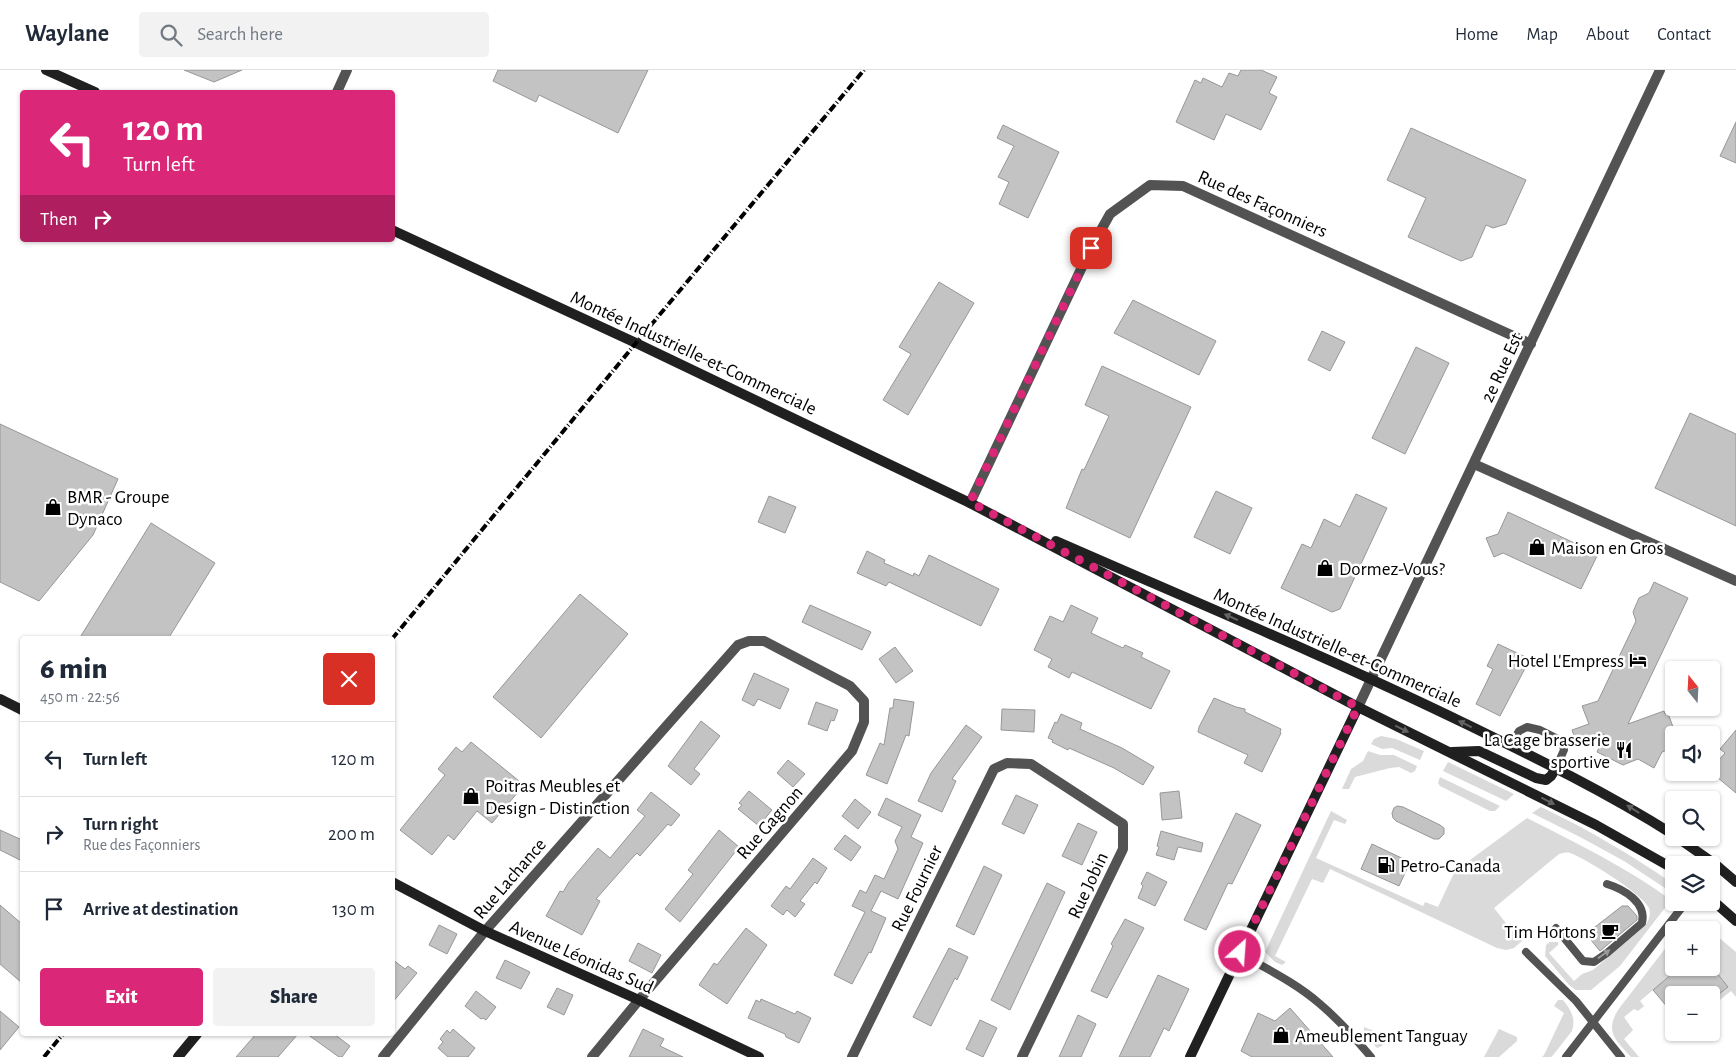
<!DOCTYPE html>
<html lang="en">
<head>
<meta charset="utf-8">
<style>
  body { margin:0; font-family:"Alegreya Sans",sans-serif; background:#f2f2f3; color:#1f2937; height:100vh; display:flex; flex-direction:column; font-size:19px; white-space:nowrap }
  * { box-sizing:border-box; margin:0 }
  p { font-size:16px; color:#747a83 }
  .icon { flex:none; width:28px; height:28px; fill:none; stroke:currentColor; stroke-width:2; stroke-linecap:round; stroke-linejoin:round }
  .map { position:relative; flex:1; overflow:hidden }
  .details { position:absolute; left:20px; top:566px; width:375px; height:400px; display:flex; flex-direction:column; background:#fff; border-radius:5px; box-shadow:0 1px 4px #0004 }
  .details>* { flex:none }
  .top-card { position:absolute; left:20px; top:20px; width:375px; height:152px; border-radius:5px; box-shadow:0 1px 4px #0004; background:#db2777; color:#fff; overflow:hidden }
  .needle { width:32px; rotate:342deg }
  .tools { position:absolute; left:1665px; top:591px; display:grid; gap:10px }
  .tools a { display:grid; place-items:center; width:55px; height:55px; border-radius:5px; background:#fff; box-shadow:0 1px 4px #0004; font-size:25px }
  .pin { position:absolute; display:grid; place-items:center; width:42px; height:42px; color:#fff; margin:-21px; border-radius:10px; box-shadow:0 2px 8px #0006 }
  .me { position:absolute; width:55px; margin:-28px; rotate:26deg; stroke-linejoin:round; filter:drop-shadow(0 0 4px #0008) }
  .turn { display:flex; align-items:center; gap:18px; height:105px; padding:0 20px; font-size:22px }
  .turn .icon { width:65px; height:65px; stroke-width:2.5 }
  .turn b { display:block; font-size:35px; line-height:42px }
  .then { display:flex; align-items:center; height:48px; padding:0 20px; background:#0003; gap:10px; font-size:19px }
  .round { display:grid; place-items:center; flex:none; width:52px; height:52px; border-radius:5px; background:#f2f2f3 }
  .headline { display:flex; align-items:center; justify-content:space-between; height:85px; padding:0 20px }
  h1 { font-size:30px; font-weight:800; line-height:38px }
  .button { display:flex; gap:10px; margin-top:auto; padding:10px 20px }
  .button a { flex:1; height:58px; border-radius:5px; background:#db2777; color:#fff; font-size:20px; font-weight:800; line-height:58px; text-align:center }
  .button a+a { background:#f2f2f3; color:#1f2937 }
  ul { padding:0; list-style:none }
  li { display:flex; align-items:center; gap:15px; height:75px; padding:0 20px; border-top:1px solid #e0e1e3 }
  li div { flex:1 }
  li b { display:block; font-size:19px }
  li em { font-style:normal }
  header { display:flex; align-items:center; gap:30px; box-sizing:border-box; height:70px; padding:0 25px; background:#fff; border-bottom:1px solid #e0e1e3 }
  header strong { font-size:24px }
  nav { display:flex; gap:28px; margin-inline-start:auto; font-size:18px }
  .search { width:350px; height:45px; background:#f2f2f3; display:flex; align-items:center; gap:12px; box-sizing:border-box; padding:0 18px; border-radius:5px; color:#747a83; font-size:19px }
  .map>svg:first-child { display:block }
</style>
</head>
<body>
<header>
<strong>Waylane</strong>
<div class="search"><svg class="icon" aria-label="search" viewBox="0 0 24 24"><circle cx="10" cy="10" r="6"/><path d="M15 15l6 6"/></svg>Search here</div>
<nav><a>Home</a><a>Map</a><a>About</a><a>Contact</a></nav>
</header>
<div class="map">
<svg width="1736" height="987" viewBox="0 0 1736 987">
  <rect width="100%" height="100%" fill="#fff"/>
  <g fill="#dadada">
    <polygon points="1381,666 1396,669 1424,681 1420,690 1392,678 1382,679 1371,674 1374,669"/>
    <polygon points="1368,681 1380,685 1394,685 1417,696 1415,701 1411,703 1399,697 1390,698 1355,707 1349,719 1342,719 1351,699 1363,691"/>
    <polygon points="1448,692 1514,724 1506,731 1443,701"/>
    <polygon points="1440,707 1500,736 1495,741 1490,741 1440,716 1438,713"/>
    <path d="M1541 737C1587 759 1630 784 1672 813L1674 824 1624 791 1580 767 1532 743Z"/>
    <path d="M1331 741 1347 750 1345 754 1334 750 1316 788 1423 836 1425 832 1438 837 1455 801 1527 748C1576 773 1626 797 1671 830L1620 896 1591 920H1576L1569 915 1545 886 1546 875 1550 872H1558V875L1549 883 1574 911 1582 904 1593 900 1645 856C1649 851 1651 844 1649 838 1643 824 1585 788 1570 783 1566 782 1563 783 1559 784L1494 838 1517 867 1527 860 1530 862 1529 865 1514 878 1506 880 1497 878 1330 799 1323 813 1312 809 1275 886 1286 892 1282 895 1275 892 1265 882Z"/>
    <polygon points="1711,861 1736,882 1736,927 1731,921 1716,933 1713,930 1728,917 1711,895"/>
    <path d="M1674 867V898H1679L1640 931 1644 936 1638 941 1634 939 1624 947 1633 960 1624 969 1639 987H1631C1617 971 1604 963 1618 940Z"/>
    <path d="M1558 930H1563C1571 940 1576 948 1572 961L1554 984 1551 987H1542L1544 985 1564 943 1554 936Z"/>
    <polygon points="1364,957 1384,965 1385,968 1382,976 1377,978 1364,964"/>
    <polygon points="1499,959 1517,967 1517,971 1499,987 1484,987"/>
  </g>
  <g fill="#c3c3c3" stroke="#979797">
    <polygon points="184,0 242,0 214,12"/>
    <polygon points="498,0 648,0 618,63 539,25 536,32 493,11"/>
    <polygon points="1241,0 1261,0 1277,7 1269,23 1277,27 1261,60 1226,44 1214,70 1176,52 1195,10 1201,13 1203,8 1222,17 1229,3 1238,6"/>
    <polygon points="1736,52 1736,93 1720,86"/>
    <polygon points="1003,55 1059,82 1028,148 999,134 1009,112 998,107 1014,76 997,68"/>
    <polygon points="1411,58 1526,110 1506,154 1493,158 1486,155 1472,187 1461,191 1408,167 1426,128 1387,110"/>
    <polygon points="939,212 974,233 908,345 883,330 911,284 899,277"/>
    <polygon points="1133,230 1216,271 1199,305 1114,263"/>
    <polygon points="1322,261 1345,272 1330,301 1308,290"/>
    <polygon points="1416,277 1449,293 1405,384 1372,368"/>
    <polygon points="1102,296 1191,337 1130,468 1066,438 1082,399 1084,400 1109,346 1085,335"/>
    <polygon points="1690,343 1736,364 1736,456 1655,418"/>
    <polygon points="0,354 118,409 93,465 39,531 0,512"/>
    <polygon points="1216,421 1252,438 1230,484 1194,467"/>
    <polygon points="1356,424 1387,438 1340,539 1332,542 1281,518 1302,474 1311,478 1324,449 1340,457"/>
    <polygon points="769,426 796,437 785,463 758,452"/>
    <polygon points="1508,442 1598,484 1581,519 1503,483 1494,487 1486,468 1498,464"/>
    <polygon points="151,453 215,493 168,569 79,569"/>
    <polygon points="867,481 885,490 884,493 913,506 914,503 919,506 929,485 999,519 981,556 889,512 886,516 857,503"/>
    <polygon points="1654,512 1688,528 1628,654 1664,641 1665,644 1668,643 1674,660 1674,677 1662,682 1654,698 1638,689 1623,695 1597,682 1605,664 1577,674 1572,660 1589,654 1582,636 1598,631 1636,551 1633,542 1639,528 1649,523"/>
    <polygon points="580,524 628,564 541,668 493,627"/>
    <polygon points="810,535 871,562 862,580 802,552"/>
    <polygon points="1071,535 1098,548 1091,563 1123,578 1125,575 1143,583 1141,587 1170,601 1151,639 1072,602 1069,608 1048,597 1052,589 1034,580 1050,546 1063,552"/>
    <polygon points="1498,574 1530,589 1500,646 1476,634 1493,599 1487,596"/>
    <polygon points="895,577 913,601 896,613 879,589"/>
    <polygon points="754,603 789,619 780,639 758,629 754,636 742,630"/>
    <polygon points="1214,628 1236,637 1245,639 1245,642 1281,659 1280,662 1281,663 1262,702 1244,693 1248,685 1198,662 1199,657"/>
    <polygon points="894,629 914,632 909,666 906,665 887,714 866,705 880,673 884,675 890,638 893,638"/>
    <polygon points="816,632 838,640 834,651 831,650 827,661 808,654"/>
    <polygon points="1002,639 1035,640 1034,662 1001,660"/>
    <polygon points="1061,644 1082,653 1080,659 1122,678 1154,697 1143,715 1114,698 1069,678 1068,680 1052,672 1053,670 1048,668 1055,652 1057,653"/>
    <polygon points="701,651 720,666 694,699 700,704 691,715 668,696"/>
    <polygon points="966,655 982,667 952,709 956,711 942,742 918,731 931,703"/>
    <polygon points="1736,660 1736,723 1711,702 1711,699 1725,683 1720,679"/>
    <polygon points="471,672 524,715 492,753 477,741 454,770 448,765 432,785 400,760 445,705 438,699 456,677 462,682"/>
    <polygon points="788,690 805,704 793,717 777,703"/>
    <polygon points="749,721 772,740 759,756 738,739 742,735 739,733"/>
    <polygon points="1179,721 1182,748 1162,750 1160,723"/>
    <polygon points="651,722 680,745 671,756 668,754 640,786 637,783 633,787 596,829 600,831 582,865 546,846 560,821 563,822 569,812 598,778 610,788 645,746 637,740"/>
    <polygon points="1016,725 1038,735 1024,764 1002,754"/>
    <polygon points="886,728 921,745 911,767 923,773 898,829 881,821 871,841 886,848 871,883 869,882 852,914 834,905 865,842 852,836 860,820 866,823 875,805 884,809 898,779 895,771 902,757 878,745"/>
    <polygon points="855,729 871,742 858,759 842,746"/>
    <polygon points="1397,736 1403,737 1440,755 1444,758 1444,764 1439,769 1434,769 1396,751 1393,748 1392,743 1394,738"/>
    <polygon points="1236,743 1261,755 1232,814 1228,813 1206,860 1184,850"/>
    <polygon points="1078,753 1097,762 1082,795 1062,786"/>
    <polygon points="0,760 22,770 22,791 0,780"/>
    <polygon points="719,760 739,777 680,852 665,839 693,804 688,800"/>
    <polygon points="1161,761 1203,773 1201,782 1178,777 1174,790 1156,785 1159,777 1157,776"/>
    <polygon points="845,765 861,777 851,791 834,779"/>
    <polygon points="1372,774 1410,792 1399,816 1361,799"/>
    <polygon points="813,788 827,798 817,814 815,812 800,831 805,834 795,847 787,840 783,845 771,836 786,816 790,819"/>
    <polygon points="984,796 1002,805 974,865 956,856"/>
    <polygon points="1147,802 1167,812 1155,836 1138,828 1143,816 1141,814"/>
    <polygon points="1047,813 1065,822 1010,940 991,930"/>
    <polygon points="0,835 22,854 22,913 0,894"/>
    <polygon points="1622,836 1628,836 1637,846 1637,850 1600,881 1586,864"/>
    <polygon points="1125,849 1144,858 1107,928 1091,921 1113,876 1111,874"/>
    <polygon points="439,855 457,864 447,884 429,875"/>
    <polygon points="746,858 767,875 727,934 699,915 712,896 714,893 717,895"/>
    <polygon points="638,873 661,885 652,903 629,891"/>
    <polygon points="949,878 968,887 957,910 955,908 931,956 913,947"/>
    <polygon points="392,889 405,899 408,896 417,903 392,933"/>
    <polygon points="505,890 530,902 521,919 496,908"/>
    <polygon points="1679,898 1713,898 1728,917 1718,925 1674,925 1674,945 1653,920"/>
    <polygon points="1158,905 1189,919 1169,961 1164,958 1150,987 1119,987"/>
    <polygon points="557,918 573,925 564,945 547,937"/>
    <polygon points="476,921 496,937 486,950 483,948 481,949 465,936"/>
    <polygon points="761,929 795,944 797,941 811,948 799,973 786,967 785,964 748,948 756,930 760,932"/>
    <polygon points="1290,938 1333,987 1252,987 1241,981 1258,943 1275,951"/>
    <polygon points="0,941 19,957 0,980"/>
    <polygon points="1078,945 1096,954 1081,987 1059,987"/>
    <polygon points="980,950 997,958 983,987 966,979"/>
    <polygon points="453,959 475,978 468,987 448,987 438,978 443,972 440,969 447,960 450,963"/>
    <polygon points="643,959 664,969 660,976 683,987 629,987"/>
    <polygon points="256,964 298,964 278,987 236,987"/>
    <polygon points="307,964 334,964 350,976 342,987 339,987"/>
  </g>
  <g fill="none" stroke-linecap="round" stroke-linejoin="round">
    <g stroke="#535353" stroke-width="8">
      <polyline points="1510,676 1519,661 1527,657 1540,660 1562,671 1564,680 1556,698"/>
      <path d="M1556 858 1583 891 1594 892 1607 883 1642 853C1647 832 1623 819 1607 814"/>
      <polyline points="1526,882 1576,931 1621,987"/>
      <path d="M1239 883C1267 899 1296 913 1320 934 1339 950 1355 968 1371 987"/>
      <polyline points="1566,987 1686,832"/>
    </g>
    <g stroke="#535353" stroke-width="10">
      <polyline points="337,22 347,0"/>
      <polyline points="1474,394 1736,511"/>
      <polyline points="970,433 1091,178 1110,144 1150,115 1183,116 1531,274"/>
      <polyline points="1358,637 1660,0"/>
      <polyline points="383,987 485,861 738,575 749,571 764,571 850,616 864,631 864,652 852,681 639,930 592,987"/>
      <polyline points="852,987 994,699 1007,693 1031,694 1123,754 1123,779 1022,987"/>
    </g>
    <g stroke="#202020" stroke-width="10">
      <polyline points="46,0 95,22"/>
      <polyline points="392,160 636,273 970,433 1358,637 1596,755 1674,799"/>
      <path d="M1056 471C1193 531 1330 588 1464 653 1536 688 1606 722 1674 765"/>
      <polyline points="0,629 22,640"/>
      <polyline points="1452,682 1479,681 1536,708 1546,710 1551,706 1556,698"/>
      <polyline points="1678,768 1715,794 1736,812"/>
      <polyline points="392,812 485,861 639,930 759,987"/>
      <polyline points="1711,829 1736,851"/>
      <polyline points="178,987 197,964"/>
      <polyline points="1190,987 1358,637"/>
    </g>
    <g stroke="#000" stroke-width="4" stroke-dasharray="8 2.5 1 2.5" stroke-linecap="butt">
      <polyline points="392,569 636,273 864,0"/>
      <polyline points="44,987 63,964"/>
    </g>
  </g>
  <defs><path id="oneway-solid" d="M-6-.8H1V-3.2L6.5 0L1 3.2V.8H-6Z" transform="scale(1.25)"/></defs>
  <g fill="#636363">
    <use href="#oneway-solid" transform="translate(1231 547) rotate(-156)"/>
    <use href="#oneway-solid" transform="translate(1465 654) rotate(-154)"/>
    <use href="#oneway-solid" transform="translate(1402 659) rotate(26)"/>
    <use href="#oneway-solid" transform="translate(1548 731) rotate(27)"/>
    <use href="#oneway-solid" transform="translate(1633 739) rotate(-148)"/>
  </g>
  <use fill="#989898" href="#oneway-solid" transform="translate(1604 884) rotate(-36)"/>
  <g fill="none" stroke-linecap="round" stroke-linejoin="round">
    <polyline stroke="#db2777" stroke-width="9" stroke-dasharray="0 16.2" points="1091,178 970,432 1358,637 1240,882"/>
  </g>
  <defs>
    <g id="shop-bare" transform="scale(1.35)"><path d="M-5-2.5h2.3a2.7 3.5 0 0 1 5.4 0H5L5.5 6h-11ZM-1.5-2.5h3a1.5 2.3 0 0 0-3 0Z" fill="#000" stroke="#fff" stroke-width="2.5" paint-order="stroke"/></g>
    <g id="hotel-bare" transform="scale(1.35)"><path d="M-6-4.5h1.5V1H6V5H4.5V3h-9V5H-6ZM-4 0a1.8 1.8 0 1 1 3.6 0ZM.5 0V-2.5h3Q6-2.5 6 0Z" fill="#000" stroke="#fff" stroke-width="2.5" paint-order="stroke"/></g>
    <g id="restaurant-bare" transform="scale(1.35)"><path d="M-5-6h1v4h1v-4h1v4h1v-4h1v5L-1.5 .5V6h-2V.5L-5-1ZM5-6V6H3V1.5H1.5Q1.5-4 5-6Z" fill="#000" stroke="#fff" stroke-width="2.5" paint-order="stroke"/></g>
    <g id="fuel-bare" transform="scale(1.35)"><path d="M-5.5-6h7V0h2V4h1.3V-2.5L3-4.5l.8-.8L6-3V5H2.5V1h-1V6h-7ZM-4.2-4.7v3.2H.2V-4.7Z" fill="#000" stroke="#fff" stroke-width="2.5" paint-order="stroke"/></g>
    <g id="cafe-bare" transform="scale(1.35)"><path d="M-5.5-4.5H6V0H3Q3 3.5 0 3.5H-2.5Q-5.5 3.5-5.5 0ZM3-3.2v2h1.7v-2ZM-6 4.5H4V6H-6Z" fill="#000" stroke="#fff" stroke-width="2.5" paint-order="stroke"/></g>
  </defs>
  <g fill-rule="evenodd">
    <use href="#shop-bare" x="53" y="437"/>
    <use href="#shop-bare" x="1537" y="477"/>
    <use href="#shop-bare" x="1325" y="498"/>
    <use href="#hotel-bare" x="1638" y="590"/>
    <use href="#restaurant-bare" x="1624" y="680"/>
    <use href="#shop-bare" x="471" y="726"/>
    <use href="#fuel-bare" x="1386" y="795"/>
    <use href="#cafe-bare" x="1610" y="861"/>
    <use href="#shop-bare" x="1281" y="965"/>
  </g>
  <g text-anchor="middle" stroke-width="5" stroke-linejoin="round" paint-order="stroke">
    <g font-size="19" fill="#000" stroke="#fff">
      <text transform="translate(1263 133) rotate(24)" y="7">Rue des Façonniers</text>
      <text transform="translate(694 282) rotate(25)" y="7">Montée Industrielle-et-Commerciale</text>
      <text transform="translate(1501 297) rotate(-65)" y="7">2e Rue Est</text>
      <text transform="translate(1338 577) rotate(24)" y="7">Montée Industrielle-et-Commerciale</text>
      <text transform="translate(769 752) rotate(-49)" y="7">Rue Gagnon</text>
      <text transform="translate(509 808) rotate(-49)" y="7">Rue Lachance</text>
      <text transform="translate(1087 815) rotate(-65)" y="7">Rue Jobin</text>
      <text transform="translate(916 818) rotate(-64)" y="7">Rue Fournier</text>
      <text transform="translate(582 886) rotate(24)" y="7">Avenue Léonidas Sud</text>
    </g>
    <g font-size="19" fill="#000" stroke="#fff" text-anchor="start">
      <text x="67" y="433">BMR - Groupe<tspan x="67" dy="22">Dynaco</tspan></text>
      <text x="1551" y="484">Maison en Gros</text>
      <text x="1339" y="505">Dormez-Vous?</text>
      <text x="1624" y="597" text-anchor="end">Hotel L'Empress</text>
      <text x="1610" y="676" text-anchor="end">La Cage brasserie<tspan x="1610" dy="22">sportive</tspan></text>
      <text x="485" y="722">Poitras Meubles et<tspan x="485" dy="22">Design - Distinction</tspan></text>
      <text x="1400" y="802">Petro-Canada</text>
      <text x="1596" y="868" text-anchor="end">Tim Hortons</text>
      <text x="1295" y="972">Ameublement Tanguay</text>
    </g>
  </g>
</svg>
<div class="tools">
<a><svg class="needle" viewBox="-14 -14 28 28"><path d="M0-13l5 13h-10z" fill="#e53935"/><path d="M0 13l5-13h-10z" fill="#747a83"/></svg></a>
<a><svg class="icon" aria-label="sound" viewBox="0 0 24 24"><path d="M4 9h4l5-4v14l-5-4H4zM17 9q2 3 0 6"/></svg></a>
<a><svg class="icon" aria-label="search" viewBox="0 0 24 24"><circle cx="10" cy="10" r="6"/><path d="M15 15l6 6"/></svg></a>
<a><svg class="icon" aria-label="layers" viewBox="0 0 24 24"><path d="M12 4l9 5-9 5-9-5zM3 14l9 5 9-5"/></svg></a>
<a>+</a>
<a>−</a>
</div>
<div class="pin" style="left:1091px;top:178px;background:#d93025"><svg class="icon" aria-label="arrive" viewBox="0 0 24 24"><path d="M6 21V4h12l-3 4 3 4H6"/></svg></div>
<svg class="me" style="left:1240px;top:882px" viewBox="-20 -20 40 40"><circle r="17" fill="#db2777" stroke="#fff" stroke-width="3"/><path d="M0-11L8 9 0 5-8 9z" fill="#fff"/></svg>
<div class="top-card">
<div class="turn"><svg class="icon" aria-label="left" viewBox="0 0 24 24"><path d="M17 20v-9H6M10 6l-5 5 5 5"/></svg><div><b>120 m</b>Turn left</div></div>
<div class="then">Then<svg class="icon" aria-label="right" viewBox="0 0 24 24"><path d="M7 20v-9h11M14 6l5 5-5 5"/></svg></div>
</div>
<section class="details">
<div class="headline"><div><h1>6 min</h1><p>450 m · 22:56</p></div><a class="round" style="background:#d93025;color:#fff"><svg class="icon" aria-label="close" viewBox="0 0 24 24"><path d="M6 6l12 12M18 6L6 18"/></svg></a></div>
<ul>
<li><svg class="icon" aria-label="left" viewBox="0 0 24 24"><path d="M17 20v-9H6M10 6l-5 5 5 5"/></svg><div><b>Turn left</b></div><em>120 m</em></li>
<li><svg class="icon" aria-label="right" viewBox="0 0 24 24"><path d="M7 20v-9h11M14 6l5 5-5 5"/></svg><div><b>Turn right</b><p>Rue des Façonniers</p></div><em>200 m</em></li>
<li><svg class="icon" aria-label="arrive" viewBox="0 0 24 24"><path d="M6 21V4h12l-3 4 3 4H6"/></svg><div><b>Arrive at destination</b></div><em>130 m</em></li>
</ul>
<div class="button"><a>Exit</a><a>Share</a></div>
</section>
</div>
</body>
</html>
